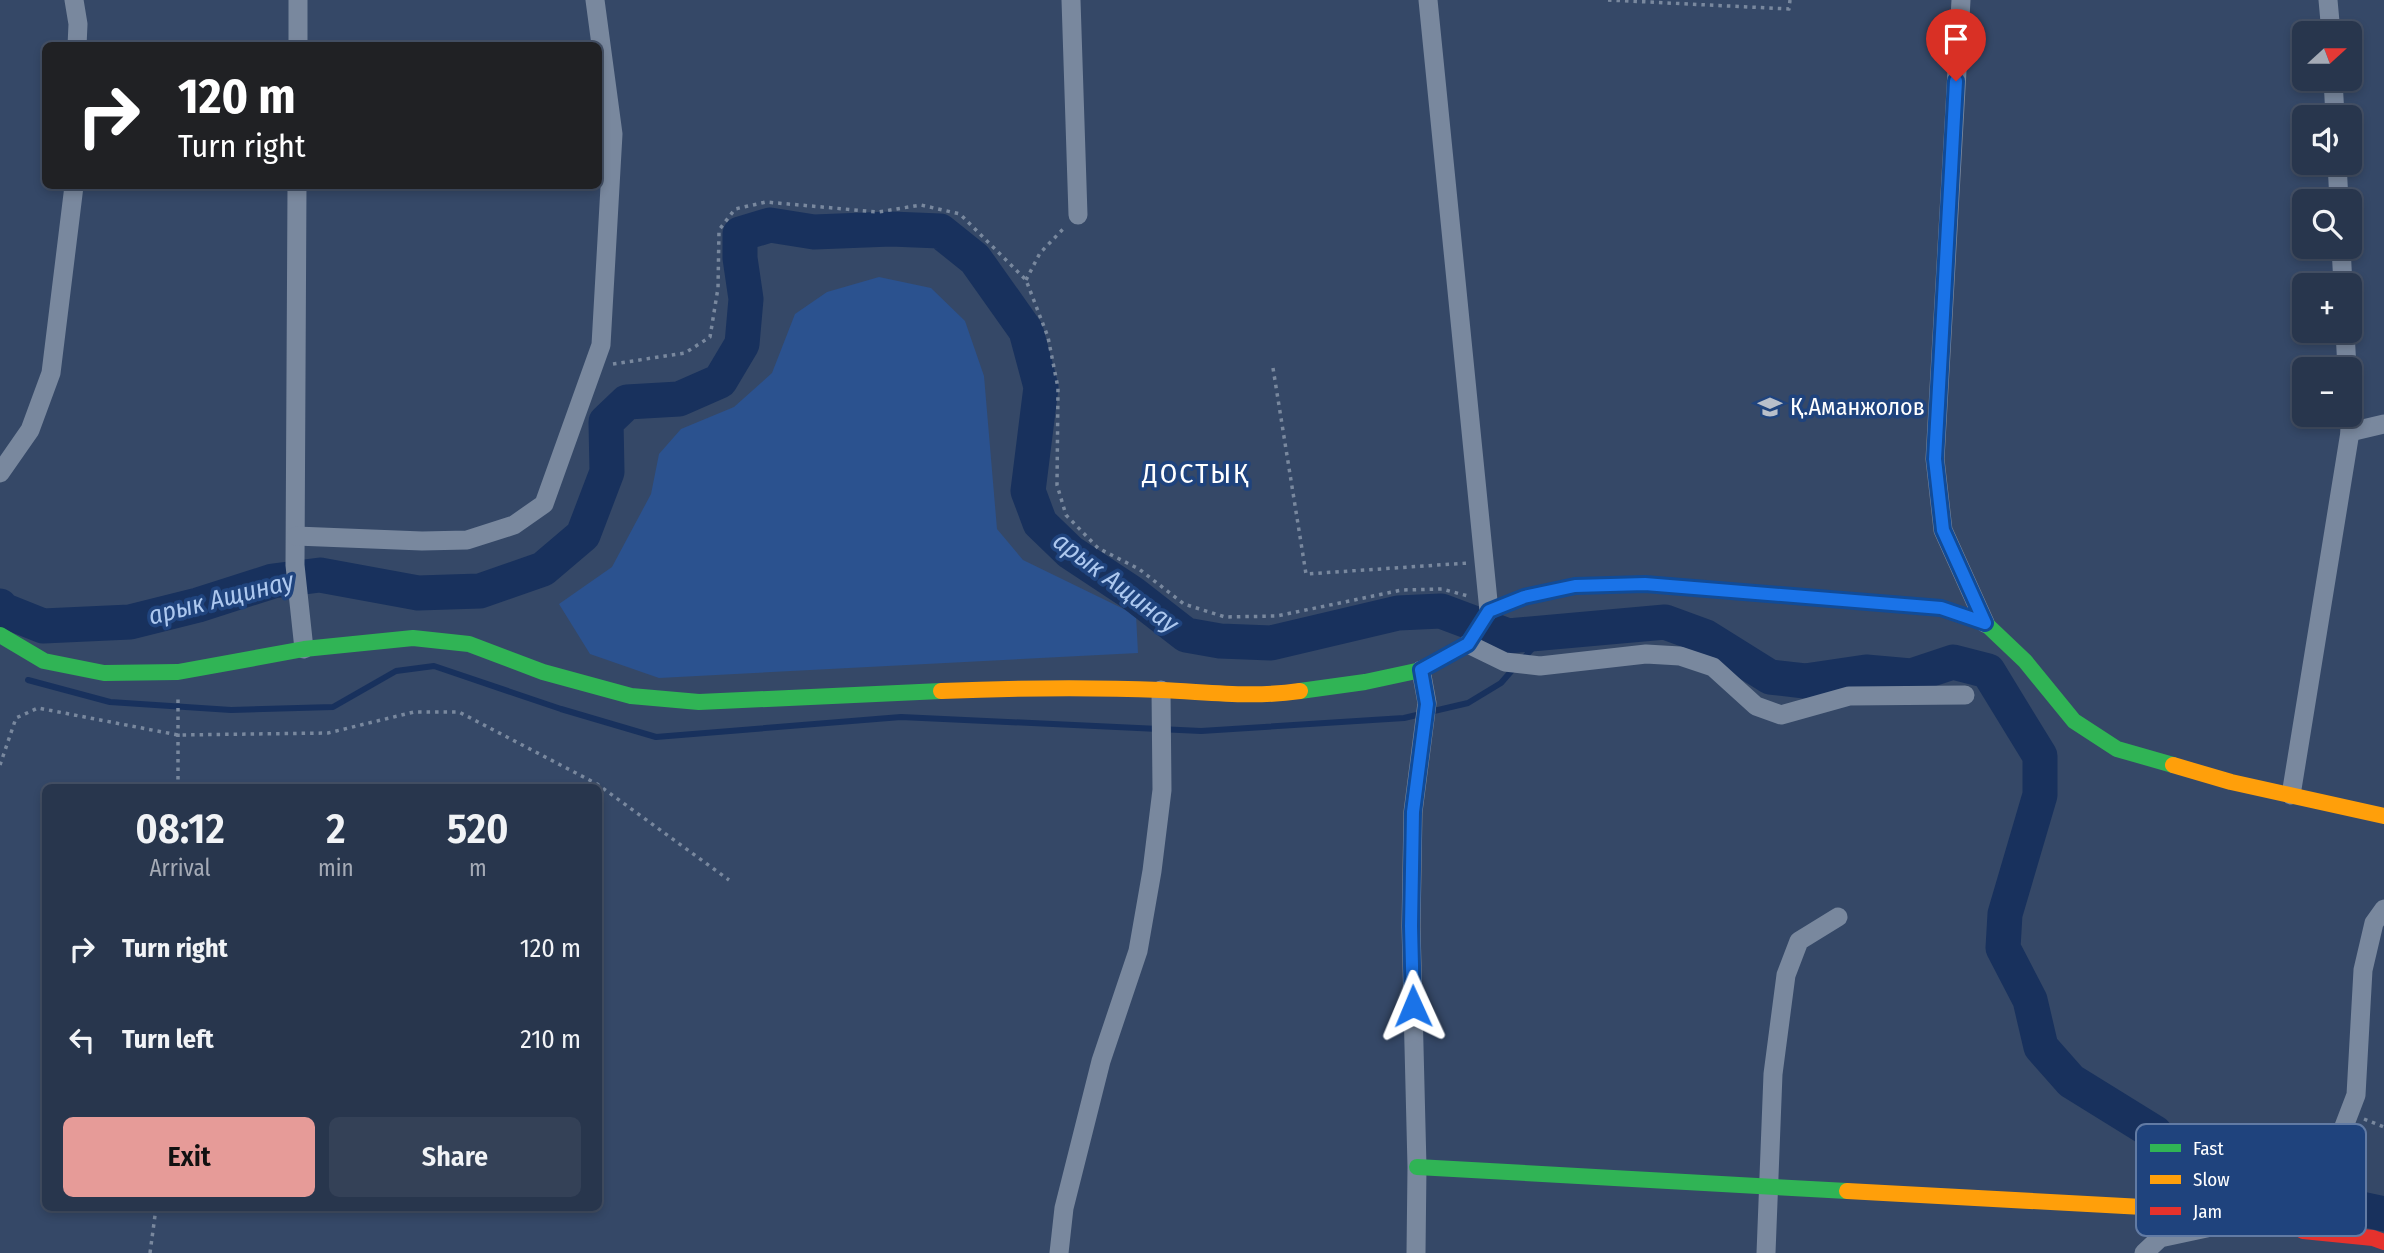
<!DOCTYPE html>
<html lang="en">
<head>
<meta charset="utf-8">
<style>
  body { margin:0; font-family:"Fira Sans Condensed",sans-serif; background:#344157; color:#f1f3f6; height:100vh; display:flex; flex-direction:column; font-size:26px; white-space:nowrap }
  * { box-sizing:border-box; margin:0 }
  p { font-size:23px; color:#a5abb6 }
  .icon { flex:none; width:38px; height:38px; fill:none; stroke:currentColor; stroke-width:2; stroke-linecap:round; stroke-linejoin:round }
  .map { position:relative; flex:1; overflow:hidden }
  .panel { position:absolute; left:42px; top:784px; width:560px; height:427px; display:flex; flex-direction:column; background:#28364d; border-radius:10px; box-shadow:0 4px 10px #0003,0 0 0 2px #445065 }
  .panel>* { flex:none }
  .top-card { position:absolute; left:42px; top:42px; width:560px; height:147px; border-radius:10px; box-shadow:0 4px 10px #0003,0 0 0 2px #445065; background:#202124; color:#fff; overflow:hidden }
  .needle { width:46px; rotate:69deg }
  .tools { position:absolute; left:2292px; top:21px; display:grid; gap:14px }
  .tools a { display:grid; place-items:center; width:70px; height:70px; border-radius:10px; background:#28364d; box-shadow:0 4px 10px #0003,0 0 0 2px #445065; font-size:35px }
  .pin { position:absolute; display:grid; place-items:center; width:60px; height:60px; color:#fff; margin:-72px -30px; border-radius:50% 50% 50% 0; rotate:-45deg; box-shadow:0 0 7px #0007 }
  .pin .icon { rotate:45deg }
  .me { position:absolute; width:77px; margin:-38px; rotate:359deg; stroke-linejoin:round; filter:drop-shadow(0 0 5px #0008) }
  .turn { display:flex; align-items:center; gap:24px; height:147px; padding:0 21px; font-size:32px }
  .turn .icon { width:91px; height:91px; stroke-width:2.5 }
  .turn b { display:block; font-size:49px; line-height:60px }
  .eta { display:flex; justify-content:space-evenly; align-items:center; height:119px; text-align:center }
  .eta b { font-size:42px; font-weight:600; line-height:49px }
  .button { display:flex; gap:14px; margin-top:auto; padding:14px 21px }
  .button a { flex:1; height:80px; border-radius:10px; background:#e69b98; color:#111; font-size:28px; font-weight:600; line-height:80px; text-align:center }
  .button a+a { background:#344157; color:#f1f3f6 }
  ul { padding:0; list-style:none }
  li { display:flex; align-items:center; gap:21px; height:91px; padding:0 21px }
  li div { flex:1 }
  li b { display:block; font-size:26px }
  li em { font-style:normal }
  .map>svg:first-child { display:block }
</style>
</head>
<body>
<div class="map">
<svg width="2384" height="1253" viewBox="0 0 2384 1253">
  <rect width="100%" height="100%" fill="#354867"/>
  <polygon fill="#2b528f" points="879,277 931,288 965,321 984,376 997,529 1023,560 1136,615 1138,653 659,678 590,654 559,604 612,567 651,494 659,454 681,429 734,407 772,373 795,314 827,292"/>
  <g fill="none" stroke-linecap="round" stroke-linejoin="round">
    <g stroke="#18315d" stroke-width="6">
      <polyline points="1522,660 1546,633"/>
      <polyline points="28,680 110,702 231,710 333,707 396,671 434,666 561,709 656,737 901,717 1201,731 1404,718 1468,703 1501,683 1514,668"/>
    </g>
    <polyline stroke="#18315d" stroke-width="35" points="0,606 3,610 43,626 130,622 198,605 273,581 320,575 418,593 480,591 543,569 583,535 607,472 606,422 627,402 679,399 720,381 742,344 746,299 740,258 740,234 770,225 814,232 891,229 940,231 975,259 1026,331 1041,387 1028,491 1040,523 1070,552 1132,593 1186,635 1220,641 1271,643 1398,613 1441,611 1508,636 1665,622 1706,637 1770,677 1805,681 1866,672 1911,676 1953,662 1988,671 2040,756 2040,795 2005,914 2003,948 2030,1000 2041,1047 2071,1081 2155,1133 2192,1179 2222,1189 2315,1199 2384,1214"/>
    <g stroke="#79889e" stroke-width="3.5" stroke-dasharray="3.5 5" stroke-linecap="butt">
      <polyline points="1608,0 1789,9 1790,0"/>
      <polyline points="1026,280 1040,253 1066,226"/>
      <polyline points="613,364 685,353 710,337 718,288 719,230 735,209 766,202 878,212 921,205 960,214 1026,280 1048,337 1058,388 1057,485 1066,515 1098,548 1139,569 1184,604 1225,617 1277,616 1402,590 1442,589 1468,596"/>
      <polyline points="1273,368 1306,574 1468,563"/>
      <polyline points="0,765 16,718 38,708 178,735 328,733 414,712 459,712 597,784 729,880"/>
      <polyline points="178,788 178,695"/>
      <polyline points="2364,1119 2384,1127"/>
      <polyline points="150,1253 156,1208"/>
    </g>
    <g stroke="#79889e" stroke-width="19">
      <polyline points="74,0 78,24 77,46"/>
      <polyline points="1071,0 1078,215"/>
      <polyline points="1428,0 1489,611"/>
      <polyline points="1961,0 1935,459 1943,530 1985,623"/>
      <polyline points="2328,0 2331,33"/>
      <polyline points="298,46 298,0"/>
      <polyline points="2333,79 2335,117"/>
      <polyline points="2337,163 2339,201"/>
      <polyline points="297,186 295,565 304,649"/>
      <polyline points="2341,247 2343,285"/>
      <polyline points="2345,331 2347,369"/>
      <polyline points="2350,432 2384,424"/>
      <polyline points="0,473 30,430 51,373 74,186"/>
      <polyline points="296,536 422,541 467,540 514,525 544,504 601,345 613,134 595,0"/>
      <polyline points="1468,644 1505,662 1540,666 1646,654 1680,656 1713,667 1756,706 1781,715 1849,696 1965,695"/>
      <polyline points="2291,795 2350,432 2349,415"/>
      <polyline points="1059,1253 1064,1208 1101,1061 1138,951 1152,871 1162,790 1161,690"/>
      <polyline points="1416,1253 1417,1167 1411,926 1413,812 1427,703 1421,670"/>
      <polyline points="1766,1253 1773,1074 1786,975 1799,941 1838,917"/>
      <polyline points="2144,1253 2160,1238 2272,1214 2289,1174 2311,1158 2343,1129 2356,1095 2363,970 2374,923 2384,909"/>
    </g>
    <g stroke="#30b455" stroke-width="16">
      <polyline points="0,635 44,661 104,673 178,672 304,649 413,638 469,644 543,672 631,696 699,702 941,691"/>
      <polyline points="1300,691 1365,682 1421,670 1468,644 1489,611 1524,597 1575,586 1645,584 1941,608 1985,623 2025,661 2074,721 2117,749 2173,765"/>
      <polyline points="1417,1167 1847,1191"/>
    </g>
    <g stroke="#ff9f0a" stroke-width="16">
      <path d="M941 691C1014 688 1088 687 1161 690 1209 692 1253 698 1300 691"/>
      <polyline points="2173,765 2231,782 2384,816"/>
      <polyline points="1847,1191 2272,1214 2298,1228"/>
    </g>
    <polyline stroke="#e5322d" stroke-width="16" points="2298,1228 2303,1231 2373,1238 2384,1242"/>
  </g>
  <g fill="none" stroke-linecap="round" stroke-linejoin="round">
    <g stroke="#114b97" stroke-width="18">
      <polyline id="route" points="1413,1006 1411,926 1413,812 1427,704 1421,670 1468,644 1489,611 1524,597 1575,586 1645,584 1941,608 1985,623 1943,530 1935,459 1956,81"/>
    </g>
    <use href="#route" stroke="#1a73e8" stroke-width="12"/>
  </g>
  <defs>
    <g id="school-bare" transform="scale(1.89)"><path d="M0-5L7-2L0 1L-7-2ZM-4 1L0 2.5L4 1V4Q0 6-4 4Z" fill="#b8bfca" stroke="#1f437d" stroke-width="2.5" paint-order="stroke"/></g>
  </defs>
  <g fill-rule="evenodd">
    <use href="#school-bare" x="1770" y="407"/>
  </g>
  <g text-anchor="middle" stroke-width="7" stroke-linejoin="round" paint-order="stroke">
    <g font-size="24" fill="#fff" stroke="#1f437d" text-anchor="start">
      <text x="1790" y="415">Қ.Аманжолов</text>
    </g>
    <g font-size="26" font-style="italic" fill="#adc8ef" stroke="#1f437d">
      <text transform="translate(1116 582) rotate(37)" y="9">арык Ащинау</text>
      <text transform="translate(221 598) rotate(-14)" y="9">арык Ащинау</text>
    </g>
    <g font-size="28" letter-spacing="2" fill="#fff" stroke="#1f437d">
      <text x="1196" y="483">ДОСТЫҚ</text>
    </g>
  </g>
  <rect x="2136" y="1124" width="230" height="112" rx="10" fill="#1f437d" stroke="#627ba4" stroke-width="2"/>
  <rect x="2150" y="1144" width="31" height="8" fill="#30b455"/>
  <rect x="2150" y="1175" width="31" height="9" fill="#ff9f0a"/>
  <rect x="2150" y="1207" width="31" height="8" fill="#e5322d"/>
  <g font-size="19" fill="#fff">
    <text x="2193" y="1155">Fast</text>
    <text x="2193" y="1186">Slow</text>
    <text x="2193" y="1218">Jam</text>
  </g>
</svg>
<div class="tools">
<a><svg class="needle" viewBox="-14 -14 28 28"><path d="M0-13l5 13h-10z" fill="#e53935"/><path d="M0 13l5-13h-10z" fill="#a5abb6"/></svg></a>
<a><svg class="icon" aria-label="sound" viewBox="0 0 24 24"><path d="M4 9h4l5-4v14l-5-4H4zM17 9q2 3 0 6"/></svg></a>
<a><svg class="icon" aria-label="search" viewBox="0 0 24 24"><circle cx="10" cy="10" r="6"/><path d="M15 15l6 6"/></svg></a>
<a>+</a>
<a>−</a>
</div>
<div class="pin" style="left:1956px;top:81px;background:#d93025"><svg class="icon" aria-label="arrive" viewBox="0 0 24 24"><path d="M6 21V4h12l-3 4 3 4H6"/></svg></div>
<svg class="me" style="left:1413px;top:1006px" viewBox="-20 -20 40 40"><path d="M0-17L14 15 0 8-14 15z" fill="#1a73e8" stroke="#fff" stroke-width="4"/></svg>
<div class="top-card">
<div class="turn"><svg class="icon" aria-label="right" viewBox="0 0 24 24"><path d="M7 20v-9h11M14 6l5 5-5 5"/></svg><div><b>120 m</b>Turn right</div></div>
</div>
<section class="panel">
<div class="eta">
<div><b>08:12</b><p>Arrival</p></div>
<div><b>2</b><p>min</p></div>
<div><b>520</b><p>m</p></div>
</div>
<ul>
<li><svg class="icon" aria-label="right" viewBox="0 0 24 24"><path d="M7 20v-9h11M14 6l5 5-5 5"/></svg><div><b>Turn right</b></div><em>120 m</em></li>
<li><svg class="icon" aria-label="left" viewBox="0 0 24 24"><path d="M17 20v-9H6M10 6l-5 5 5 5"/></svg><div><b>Turn left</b></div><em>210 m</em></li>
</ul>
<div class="button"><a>Exit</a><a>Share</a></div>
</section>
</div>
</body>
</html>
